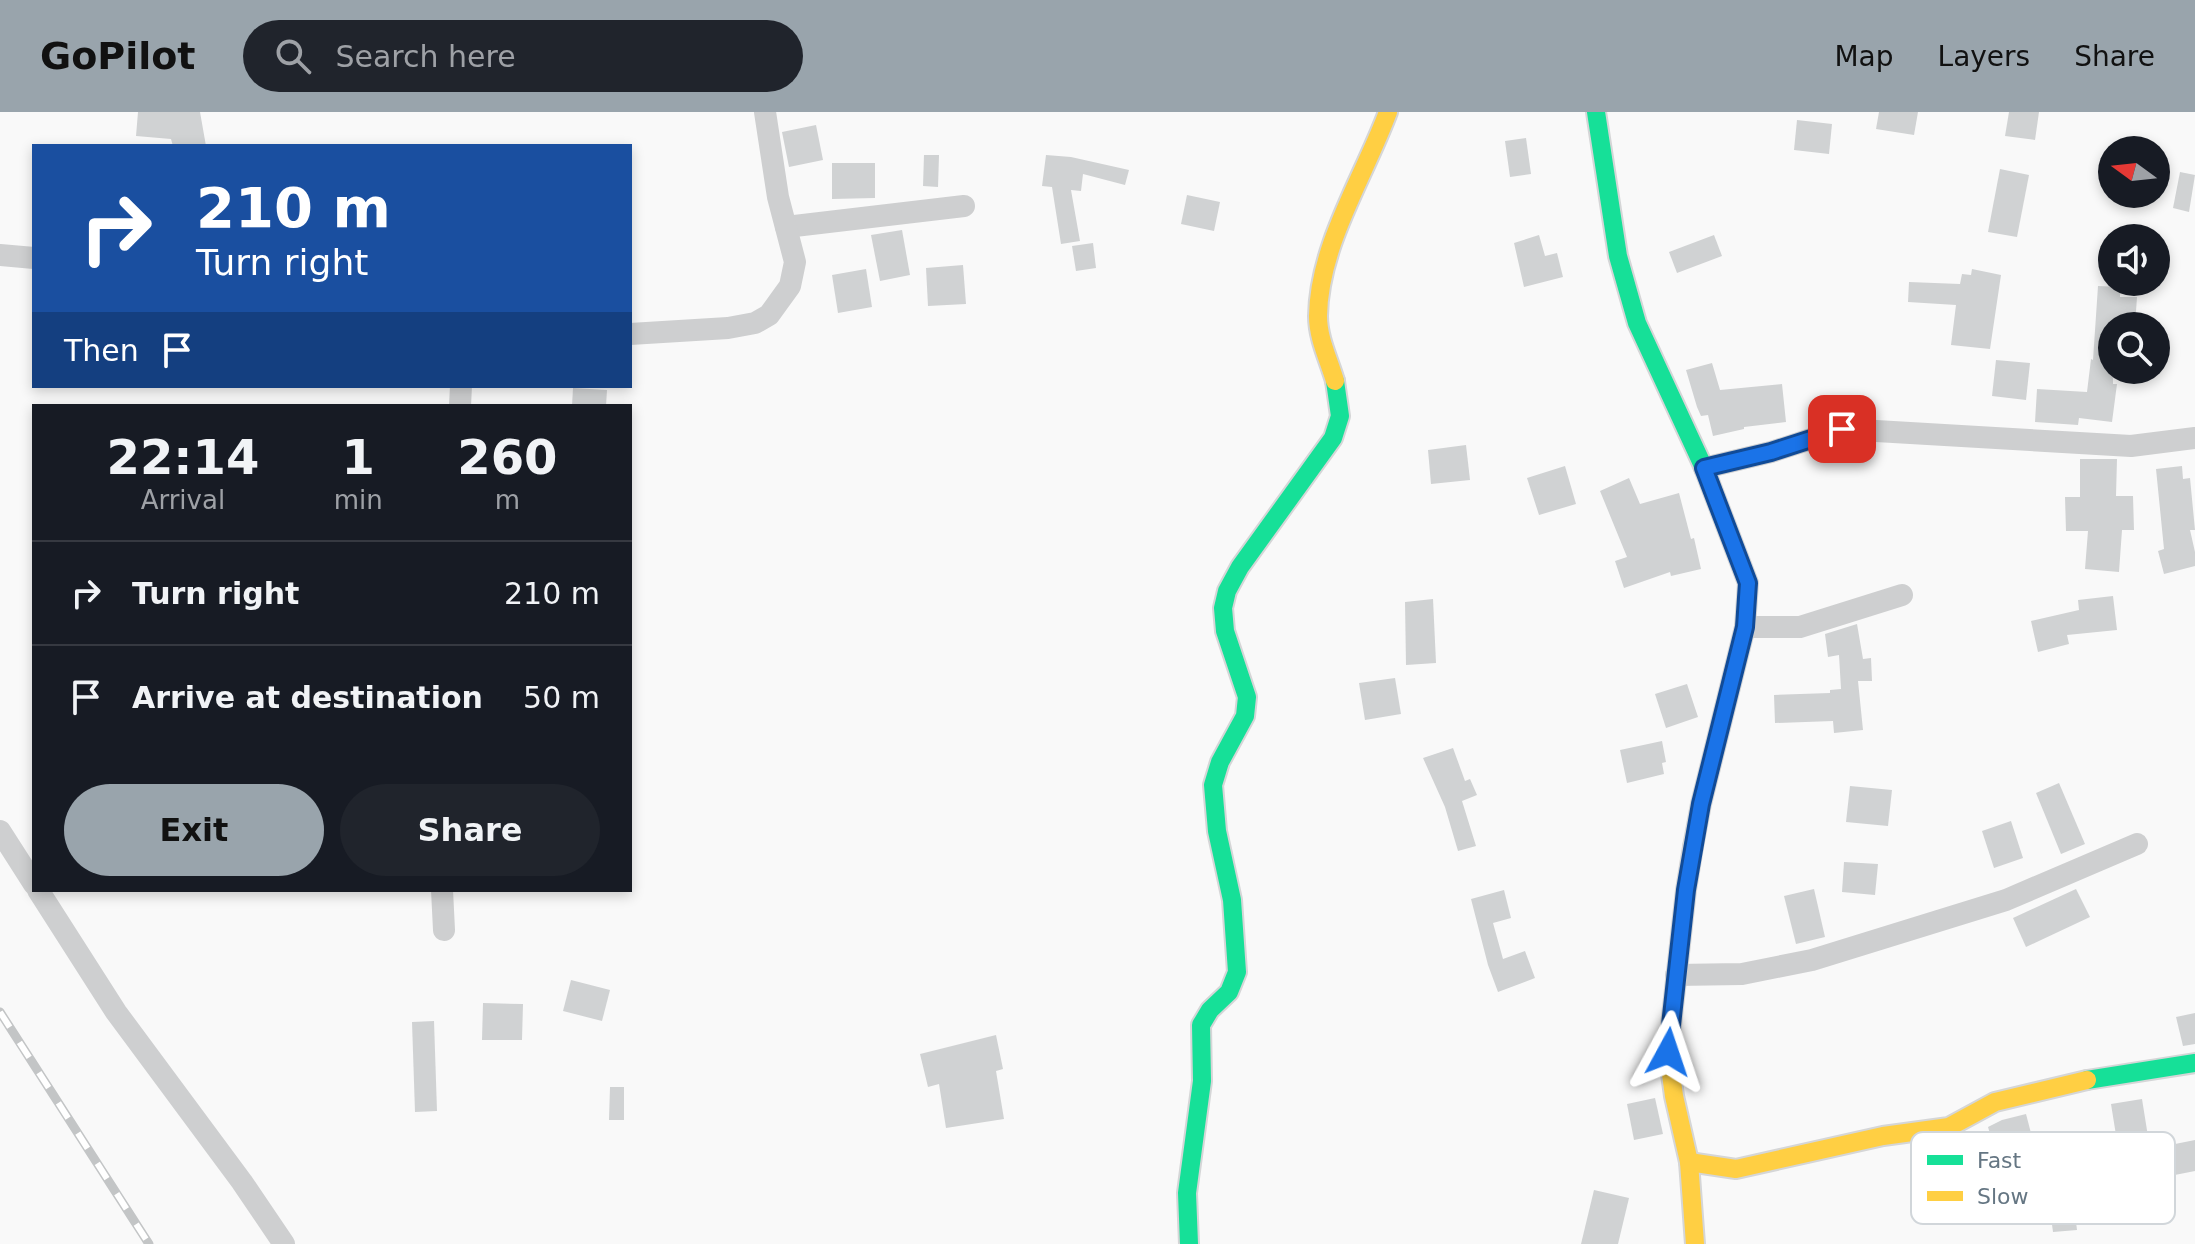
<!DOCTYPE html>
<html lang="en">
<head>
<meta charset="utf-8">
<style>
  body { margin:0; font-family:"DejaVu Sans",sans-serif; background:#20242c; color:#f1f3f6; height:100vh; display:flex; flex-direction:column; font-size:30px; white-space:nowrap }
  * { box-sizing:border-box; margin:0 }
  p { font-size:26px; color:#9ea1a6 }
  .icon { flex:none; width:44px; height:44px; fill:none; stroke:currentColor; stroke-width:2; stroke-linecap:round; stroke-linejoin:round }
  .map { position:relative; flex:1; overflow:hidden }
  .side { position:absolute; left:32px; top:292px; width:600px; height:488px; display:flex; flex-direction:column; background:#171b24; border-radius:0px; box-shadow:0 4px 12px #0003 }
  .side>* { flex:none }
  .guide { position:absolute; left:32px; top:32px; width:600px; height:244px; border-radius:0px; box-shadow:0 4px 12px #0003; background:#1a4fa0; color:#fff; overflow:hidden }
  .needle { width:52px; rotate:285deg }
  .fabs { position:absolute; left:2098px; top:24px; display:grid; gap:16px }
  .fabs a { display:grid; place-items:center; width:72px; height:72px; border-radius:50%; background:#171b24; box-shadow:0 4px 12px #0003; font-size:40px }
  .pin { position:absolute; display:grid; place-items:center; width:68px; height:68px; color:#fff; margin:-34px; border-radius:16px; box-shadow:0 4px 12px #0006 }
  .me { position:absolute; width:88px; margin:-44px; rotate:5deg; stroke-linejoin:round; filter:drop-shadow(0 0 6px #0008) }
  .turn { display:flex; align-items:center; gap:28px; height:168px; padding:0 32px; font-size:36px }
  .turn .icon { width:104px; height:104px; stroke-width:2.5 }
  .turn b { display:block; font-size:56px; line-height:68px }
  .then { display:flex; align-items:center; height:76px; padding:0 32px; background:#0003; gap:16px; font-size:30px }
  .eta { display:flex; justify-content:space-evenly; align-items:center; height:136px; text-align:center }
  .eta b { font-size:48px; font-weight:600; line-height:56px }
  .action { display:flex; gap:16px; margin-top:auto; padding:16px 32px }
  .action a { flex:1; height:92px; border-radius:48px; background:#99a4ac; color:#111; font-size:32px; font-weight:600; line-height:92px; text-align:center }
  .action a+a { background:#20242c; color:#f1f3f6 }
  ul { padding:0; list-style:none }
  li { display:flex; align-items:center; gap:24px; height:104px; padding:0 32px; border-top:2px solid #363941 }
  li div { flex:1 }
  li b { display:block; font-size:30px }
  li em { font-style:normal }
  header { display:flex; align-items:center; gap:48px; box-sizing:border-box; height:112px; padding:0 40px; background:#99a4ac; color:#111 }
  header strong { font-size:38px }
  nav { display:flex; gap:44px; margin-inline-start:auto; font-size:28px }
  .search { width:560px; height:72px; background:#20242c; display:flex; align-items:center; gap:20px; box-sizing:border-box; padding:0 28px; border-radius:44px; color:#9ea1a6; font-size:30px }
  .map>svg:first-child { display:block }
</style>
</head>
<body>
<header>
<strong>GoPilot</strong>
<div class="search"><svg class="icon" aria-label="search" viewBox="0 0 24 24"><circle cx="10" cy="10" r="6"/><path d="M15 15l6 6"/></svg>Search here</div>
<nav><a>Map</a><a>Layers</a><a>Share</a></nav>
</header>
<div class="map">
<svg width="2195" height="1132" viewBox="0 0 2195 1132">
  <rect width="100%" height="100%" fill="#f9f9f9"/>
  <g fill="#d0d2d3">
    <polygon points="138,0 200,0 206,34 173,34 171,27 136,24"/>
    <polygon points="1879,0 1918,0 1914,23 1876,17"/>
    <polygon points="2009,0 2039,0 2035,28 2005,24"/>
    <polygon points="1797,8 1832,12 1829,42 1794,38"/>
    <polygon points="816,13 823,48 789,55 782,20"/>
    <polygon points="1526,26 1531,62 1510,65 1505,29"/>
    <polygon points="924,43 939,43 938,75 923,74"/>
    <polygon points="1046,43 1071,45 1129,58 1125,73 1083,62 1081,79 1071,78 1080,129 1061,132 1052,75 1042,74"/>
    <polygon points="832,51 875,51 875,86 832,87"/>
    <polygon points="2000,57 2029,63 2017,125 1988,120"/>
    <polygon points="2180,60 2195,63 2189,100 2173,96"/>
    <polygon points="1187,83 1220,90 1214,119 1181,112"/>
    <polygon points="902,118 910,163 880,169 871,123"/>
    <polygon points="1539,123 1545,144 1557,141 1563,165 1524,175 1514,131"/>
    <polygon points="1714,123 1722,144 1677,161 1669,140"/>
    <polygon points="1093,131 1096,156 1076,159 1072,134"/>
    <polygon points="963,153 966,192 928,194 926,156"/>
    <polygon points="866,157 872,195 838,201 832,163"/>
    <polygon points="1972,157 2001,163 1990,237 1951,233 1956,193 1908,190 1909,170 1960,172 1962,162 1971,163"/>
    <polygon points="2098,174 2120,175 2120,185 2137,185 2135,214 2112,214 2113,272 2117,272 2112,310 2079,306 2078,313 2035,310 2037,277 2087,280 2091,247 2093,248"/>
    <polygon points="1996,248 2030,251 2026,288 1992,284"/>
    <polygon points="1712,251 1720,278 1782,272 1786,310 1744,315 1744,317 1713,324 1708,303 1701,304 1697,295 1686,258"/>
    <polygon points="573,276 607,278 606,294 572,294"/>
    <polygon points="1466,333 1470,368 1431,372 1428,338"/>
    <polygon points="2080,347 2117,347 2116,384 2133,384 2134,418 2122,418 2119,460 2085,457 2088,419 2066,419 2065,385 2080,385"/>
    <polygon points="1565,354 1576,392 1539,403 1527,366"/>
    <polygon points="2182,354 2183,367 2190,366 2195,418 2190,418 2195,440 2195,454 2164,462 2158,439 2164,437 2156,357"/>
    <polygon points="1629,366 1640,392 1679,381 1691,427 1694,426 1701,457 1671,464 1670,460 1624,476 1615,449 1627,445 1600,379"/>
    <polygon points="2113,484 2117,518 2067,523 2069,532 2038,540 2031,509 2079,498 2078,488"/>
    <polygon points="1433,487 1436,551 1406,553 1405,490"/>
    <polygon points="1857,512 1863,547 1871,546 1872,569 1858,569 1863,618 1834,621 1833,609 1775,611 1774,583 1830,581 1830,578 1841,577 1839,543 1828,545 1825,522"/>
    <polygon points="1395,566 1401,602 1365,608 1359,571"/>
    <polygon points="1687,572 1698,605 1666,616 1655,582"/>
    <polygon points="1662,629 1666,650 1662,651 1664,662 1627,671 1620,638"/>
    <polygon points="1453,636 1465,669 1470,667 1477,683 1462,689 1476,734 1458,739 1445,695 1423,646"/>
    <polygon points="2059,671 2085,732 2061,742 2036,681"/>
    <polygon points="1850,674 1892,678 1888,714 1846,710"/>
    <polygon points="2011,709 2023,746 1994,756 1982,719"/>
    <polygon points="1844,750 1878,752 1875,783 1842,780"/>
    <polygon points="1814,777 1825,825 1796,832 1784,784"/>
    <polygon points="2076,777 2090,805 2026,835 2013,806"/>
    <polygon points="1504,778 1511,806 1493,811 1503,847 1525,839 1535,866 1498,880 1488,853 1471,787"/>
    <polygon points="571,868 610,878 602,909 563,899"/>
    <polygon points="483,891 523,892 522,928 482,928"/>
    <polygon points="2195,901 2195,932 2183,934 2176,905"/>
    <polygon points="434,909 437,999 415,1000 412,910"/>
    <polygon points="996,923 1003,957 996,959 1004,1007 946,1016 939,972 928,975 920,942"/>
    <polygon points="610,975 624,975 624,1008 609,1008"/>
    <polygon points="1655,986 1663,1022 1634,1028 1627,992"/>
    <polygon points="2142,987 2150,1037 2195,1028 2195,1059 2124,1073 2111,992"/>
    <polygon points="2026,1002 2032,1025 1994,1035 1988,1015 2002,1008"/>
    <polygon points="1594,1078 1629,1086 1618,1132 1581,1132"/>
    <polygon points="2075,1102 2077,1118 2053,1120 2051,1105"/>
  </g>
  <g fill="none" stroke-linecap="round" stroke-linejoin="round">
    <g stroke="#d5d6d7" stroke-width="22">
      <g id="fast">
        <polyline points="1596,0 1618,144 1637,211 1704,356 1748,471 1745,515 1701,692 1693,735"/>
        <polyline points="2087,968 2195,951"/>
        <polyline points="1189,1132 1187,1081 1202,969 1201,913 1210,898 1229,880 1237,860 1232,788 1217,719 1213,673 1220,650 1245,604 1247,585 1225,519 1223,496 1227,479 1240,455 1333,326 1340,304 1335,269"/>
      </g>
    </g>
    <g stroke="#d5d6d7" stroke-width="22">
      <g id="slow">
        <path d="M1335 269C1329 248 1318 227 1318 204 1319 133 1364 65 1388 0"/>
        <polyline points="1693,735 1686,778 1668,940 1674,984 1689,1050 1695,1132"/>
        <polyline points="1689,1050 1736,1057 1883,1024 1949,1015 1995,990 2087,968"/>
      </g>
    </g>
    <g stroke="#cecfd0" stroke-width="22">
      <polyline points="786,115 964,94"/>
      <polyline points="0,143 34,146"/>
      <polyline points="630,222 728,216 755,211 769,203 790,174 795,150 778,85 765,0"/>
      <polyline points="460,294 461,274"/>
      <polyline points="1704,356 1771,340 1842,317 2131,334 2195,326"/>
      <polyline points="1745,515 1800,515 1902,483"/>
      <polyline points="0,719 34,772"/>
      <polyline points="38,778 116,900 242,1070 284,1132"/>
      <polyline points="442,778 444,818"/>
      <polyline points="1676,863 1742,862 1812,848 2006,788 2137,732"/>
    </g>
    <use href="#fast" stroke="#16e098" stroke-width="18"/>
    <use href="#slow" stroke="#ffcf43" stroke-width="18"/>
    <g stroke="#c3c5c6" stroke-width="9">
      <polyline id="rail" points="0,900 149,1132"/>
    </g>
    <use href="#rail" stroke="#fff" stroke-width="6" stroke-dasharray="18" stroke-linecap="butt"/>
  </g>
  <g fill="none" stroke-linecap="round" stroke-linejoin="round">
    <g stroke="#114b97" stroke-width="20">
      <polyline id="route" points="1668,940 1686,778 1701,692 1745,515 1748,471 1704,356 1771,340 1842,317"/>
    </g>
    <use href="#route" stroke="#1a73e8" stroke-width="14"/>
  </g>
  <rect x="1911" y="1020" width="264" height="92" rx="12" fill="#fff" stroke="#d1d6da" stroke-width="2"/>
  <rect x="1927" y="1043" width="36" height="10" fill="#16e098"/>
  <rect x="1927" y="1079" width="36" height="10" fill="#ffcf43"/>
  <g font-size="22" fill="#657683">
    <text x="1977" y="1056">Fast</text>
    <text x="1977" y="1092">Slow</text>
  </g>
</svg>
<div class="fabs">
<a><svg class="needle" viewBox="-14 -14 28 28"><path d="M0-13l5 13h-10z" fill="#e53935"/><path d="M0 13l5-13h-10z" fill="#9ea1a6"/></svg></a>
<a><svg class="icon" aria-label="sound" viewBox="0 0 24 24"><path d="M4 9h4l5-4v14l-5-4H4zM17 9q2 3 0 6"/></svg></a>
<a><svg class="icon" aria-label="search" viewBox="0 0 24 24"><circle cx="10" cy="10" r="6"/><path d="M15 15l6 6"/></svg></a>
</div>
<div class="pin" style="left:1842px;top:317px;background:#d93025"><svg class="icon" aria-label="arrive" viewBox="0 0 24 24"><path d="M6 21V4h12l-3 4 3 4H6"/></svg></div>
<svg class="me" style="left:1668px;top:940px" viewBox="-20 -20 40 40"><path d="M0-17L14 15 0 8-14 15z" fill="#1a73e8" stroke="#fff" stroke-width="4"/></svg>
<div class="guide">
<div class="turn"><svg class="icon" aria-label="right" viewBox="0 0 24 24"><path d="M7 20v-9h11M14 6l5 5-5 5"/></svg><div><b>210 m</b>Turn right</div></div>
<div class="then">Then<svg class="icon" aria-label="arrive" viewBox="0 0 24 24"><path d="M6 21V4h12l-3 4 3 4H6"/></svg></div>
</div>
<section class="side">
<div class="eta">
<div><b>22:14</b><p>Arrival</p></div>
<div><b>1</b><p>min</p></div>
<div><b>260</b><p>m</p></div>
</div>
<ul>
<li><svg class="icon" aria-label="right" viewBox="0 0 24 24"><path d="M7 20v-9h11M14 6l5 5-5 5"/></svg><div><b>Turn right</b></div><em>210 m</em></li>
<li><svg class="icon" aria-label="arrive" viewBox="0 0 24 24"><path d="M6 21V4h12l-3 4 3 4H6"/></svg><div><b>Arrive at destination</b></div><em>50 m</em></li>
</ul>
<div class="action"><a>Exit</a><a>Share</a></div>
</section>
</div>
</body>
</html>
